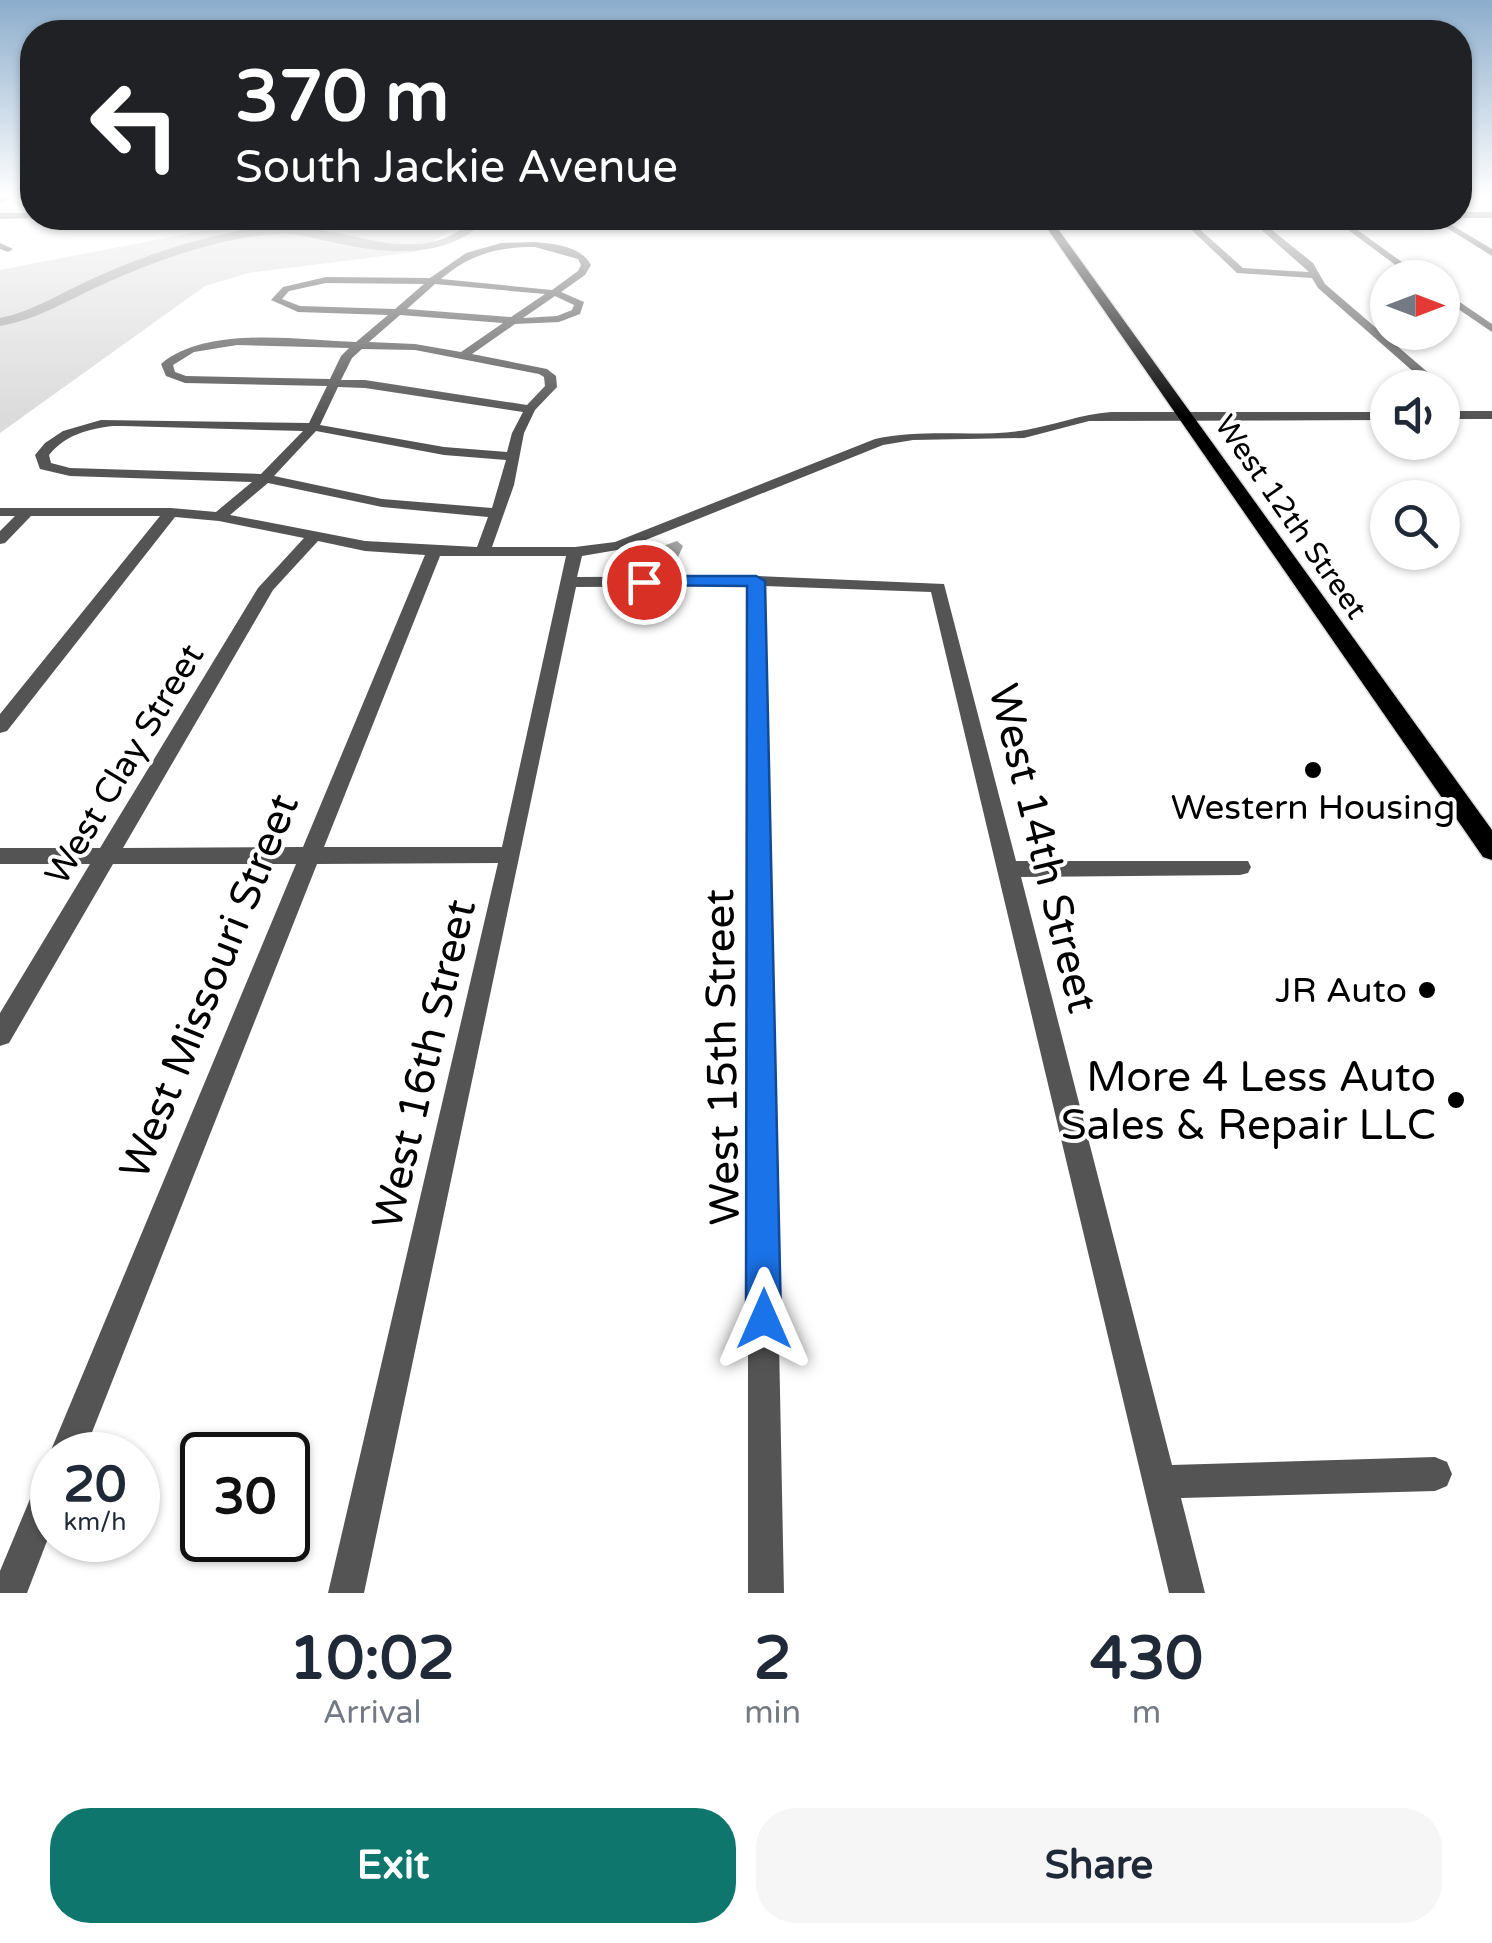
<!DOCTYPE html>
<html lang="en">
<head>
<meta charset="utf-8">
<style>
  body { margin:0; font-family:"Varela Round",sans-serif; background:#f6f6f7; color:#1f2937; height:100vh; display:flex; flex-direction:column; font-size:38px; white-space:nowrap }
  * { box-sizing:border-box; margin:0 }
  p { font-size:32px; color:#747a83 }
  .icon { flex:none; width:55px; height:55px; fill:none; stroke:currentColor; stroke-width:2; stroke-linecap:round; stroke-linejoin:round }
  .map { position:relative; height:1593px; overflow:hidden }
  .details { display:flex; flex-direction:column; background:#fff; flex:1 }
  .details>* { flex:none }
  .banner { position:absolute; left:20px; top:20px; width:1452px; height:210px; border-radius:40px; box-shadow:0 2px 8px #0004; background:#202124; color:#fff; overflow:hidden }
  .needle { width:65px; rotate:90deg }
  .buttons { position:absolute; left:1370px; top:260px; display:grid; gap:20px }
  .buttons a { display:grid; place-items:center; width:90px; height:90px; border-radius:50%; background:#fff; box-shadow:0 2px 8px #0004; font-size:50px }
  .speed { position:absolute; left:30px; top:1432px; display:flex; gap:20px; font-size:50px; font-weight:700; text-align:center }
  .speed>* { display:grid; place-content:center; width:130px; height:130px; border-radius:50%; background:#fff; box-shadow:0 2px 8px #0004; line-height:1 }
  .speed small { font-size:25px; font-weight:400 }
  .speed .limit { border:5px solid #111; border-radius:15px; background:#fff; color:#111 }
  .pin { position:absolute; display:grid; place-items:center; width:85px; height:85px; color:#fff; margin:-42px; border:5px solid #fff; border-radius:50%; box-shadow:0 2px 10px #0007 }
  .me { position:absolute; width:110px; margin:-55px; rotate:0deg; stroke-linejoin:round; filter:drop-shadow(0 0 8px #0008) }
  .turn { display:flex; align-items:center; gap:35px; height:210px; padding:0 50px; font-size:45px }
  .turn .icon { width:130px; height:130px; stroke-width:2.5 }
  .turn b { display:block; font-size:70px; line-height:85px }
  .eta { display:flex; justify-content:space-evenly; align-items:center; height:170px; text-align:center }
  .eta b { font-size:60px; font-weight:700; line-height:70px }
  .primary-button { display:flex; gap:20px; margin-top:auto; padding:20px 50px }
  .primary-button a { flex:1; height:115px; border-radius:40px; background:#0f766e; color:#fff; font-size:40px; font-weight:700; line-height:115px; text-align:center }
  .primary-button a+a { background:#f6f6f7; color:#1f2937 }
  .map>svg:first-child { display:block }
</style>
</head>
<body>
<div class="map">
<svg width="1492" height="1593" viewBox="0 0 1492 1593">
  <rect width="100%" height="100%" fill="#fff"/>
  <polygon fill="#dbdbdb" points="235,218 462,218 448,232 415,252 248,273 205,286 0,433 0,270 222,227"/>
  <polygon fill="#a2a2a2" points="677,541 683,546 674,566 612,564"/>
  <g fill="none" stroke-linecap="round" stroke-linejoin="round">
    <path fill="#a2a2a2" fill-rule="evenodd" d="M475 218H487C451 260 385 254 336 243 316 239 296 232 275 234 219 238 157 260 106 283 69 299 40 319 0 326V318C34 311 60 293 92 279 146 254 215 231 276 226 341 221 418 275 475 218Z"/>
    <g stroke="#dbdbdb" stroke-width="3">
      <polygon id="major" points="1040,218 1050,218 1492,830 1492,860 1483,857"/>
    </g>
    <g fill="#545454" fill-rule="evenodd">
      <polygon points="8,194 18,194 0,204 0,199"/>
      <polygon points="1486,194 1492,194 1492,198"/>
      <rect x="1460" y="212" width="32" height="6"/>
      <polygon points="0,213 32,213 35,218 0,219"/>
      <polygon points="555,218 1049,218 1045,221 558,222"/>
      <polygon points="1179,218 1187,218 1243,268 1309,272 1248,218 1257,218 1313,263 1325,284 1446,388 1442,391 1442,388 1432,388 1318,288 1312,278 1237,273"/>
      <polygon points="1332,218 1341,218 1424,278 1413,278"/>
      <polygon points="1431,218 1440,218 1492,249 1492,256"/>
      <path d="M535 242C555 244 581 246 591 265L585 275 561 292 584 302 580 314 559 322 515 324 472 354 547 369 556 376 557 387 535 410 524 433 514 485 492 547H575L615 542 875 439C925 428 976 438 1026 430 1055 425 1081 414 1111 412H1388V420L1089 421 1024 438 913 440 883 445 623 549 582 556 577 577 756 576 944 584 1016 861H1248L1251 867 1248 873 1240 875 1021 877 1172 1465 1435 1457 1447 1462 1452 1474 1447 1486 1435 1491 1181 1498 1205 1593H1169L931 592 764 586 784 1593H748V586L576 587 364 1593H328L498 863 317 864 83 1455H52V1462L49 1455 296 864H113L9 1043 0 1046V1013L90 864H0V848H100L258 588 304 538 219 521 175 517 7 731 0 733V714L160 516H31L5 543 0 544V531L15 516H0V508H171L216 512 252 482 70 476 40 469 35 455 45 443 63 431 101 420 309 423 327 386 185 383 166 376 161 364C207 325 299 340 356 342L388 315 298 312 271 300 283 287 326 277 430 278 466 253 501 243ZM535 247 578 259 581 265 578 271 552 290 441 279C470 254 498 247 535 247ZM326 283 424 284 395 309 300 306 282 299 289 291ZM435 284 545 294 511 317 407 309ZM555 296 574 305 572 310 557 316 523 318ZM400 315 503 323 461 352 415 344 369 342ZM237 345 349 348 341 356 330 379 186 376 175 372 173 365 194 352ZM362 349 415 350 539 374 544 377 545 386 527 405 365 380H341L352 358ZM338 387 365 388 523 412 512 433 507 452 444 447 320 425ZM113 426H124L303 431 261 474 70 468 51 463 49 455C65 435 88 429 113 426ZM316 431 444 455 506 460 492 508 382 499 274 476ZM268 483 382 507 488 517 477 547 365 541 230 515ZM318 541 365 551 425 555 303 847 123 848 273 590ZM440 556H566L502 847H324Z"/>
      <polygon points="0,243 13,249 8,252 0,249"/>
      <polygon points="1442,290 1492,324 1492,332 1442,298"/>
      <rect x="1442" y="411" width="50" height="8"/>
      <polygon points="52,1470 52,1528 27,1593 0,1593 0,1571 40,1475"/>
    </g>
    <use href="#major" fill="#000" fill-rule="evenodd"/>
  </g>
  <linearGradient id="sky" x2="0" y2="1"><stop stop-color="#8cadcc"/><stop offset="0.47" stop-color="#fff"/><stop offset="1" stop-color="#fff" stop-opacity="0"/></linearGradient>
  <rect width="1492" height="417" fill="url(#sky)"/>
  <polygon fill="#1a73e8" stroke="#114b97" stroke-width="2.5" points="644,576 756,576 765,581 781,1319 776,1331 764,1337 751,1331 746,1319 747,586 637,585 635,582"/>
  <g fill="#000" stroke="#fff" stroke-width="4">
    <circle cx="1313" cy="770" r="10"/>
    <circle cx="1427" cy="990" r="10"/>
    <circle cx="1456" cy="1100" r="10"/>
  </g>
  <g text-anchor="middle" stroke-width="8" stroke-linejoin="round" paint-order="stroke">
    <g font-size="30" fill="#000" stroke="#fff">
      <text transform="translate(1291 517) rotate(55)" y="10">West 12th Street</text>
    </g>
    <g font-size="35" fill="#000" stroke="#fff">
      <text transform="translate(124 764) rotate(-59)" y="12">West Clay Street</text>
    </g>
    <g font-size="35" fill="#000" stroke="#fff">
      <text x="1313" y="819">Western Housing</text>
      <text x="1407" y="1002" text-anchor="end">JR Auto</text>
    </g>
    <g font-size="42" fill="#000" stroke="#fff">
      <text transform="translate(1044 848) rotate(76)" y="15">West 14th Street</text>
      <text transform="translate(208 986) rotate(-68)" y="15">West Missouri Street</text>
      <text transform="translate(721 1057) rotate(-91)" y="15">West 15th Street</text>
      <text transform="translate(423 1064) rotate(-77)" y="15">West 16th Street</text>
    </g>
    <g font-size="42" fill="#000" stroke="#fff" text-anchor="end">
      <text x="1436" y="1091">More 4 Less Auto<tspan x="1436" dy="48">Sales &amp; Repair LLC</tspan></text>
    </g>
  </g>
</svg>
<div class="buttons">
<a><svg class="needle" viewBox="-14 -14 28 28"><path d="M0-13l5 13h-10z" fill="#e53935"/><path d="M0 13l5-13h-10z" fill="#747a83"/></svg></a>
<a><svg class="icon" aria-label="sound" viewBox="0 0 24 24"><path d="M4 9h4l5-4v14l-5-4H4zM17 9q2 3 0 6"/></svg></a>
<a><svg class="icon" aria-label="search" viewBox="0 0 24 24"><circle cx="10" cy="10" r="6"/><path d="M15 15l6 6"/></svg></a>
</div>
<div class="speed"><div>20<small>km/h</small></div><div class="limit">30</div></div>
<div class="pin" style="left:644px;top:582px;background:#d93025"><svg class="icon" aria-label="arrive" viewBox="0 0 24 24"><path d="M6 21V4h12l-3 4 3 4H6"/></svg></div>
<svg class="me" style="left:764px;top:1319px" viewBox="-20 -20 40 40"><path d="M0-17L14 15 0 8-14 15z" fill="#1a73e8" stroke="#fff" stroke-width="4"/></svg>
<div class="banner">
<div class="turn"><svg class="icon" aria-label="left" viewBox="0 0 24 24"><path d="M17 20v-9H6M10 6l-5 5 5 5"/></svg><div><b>370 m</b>South Jackie Avenue</div></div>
</div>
</div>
<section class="details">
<div class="eta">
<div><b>10:02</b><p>Arrival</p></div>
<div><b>2</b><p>min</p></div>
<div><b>430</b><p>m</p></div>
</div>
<div class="primary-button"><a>Exit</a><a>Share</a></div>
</section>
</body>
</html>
